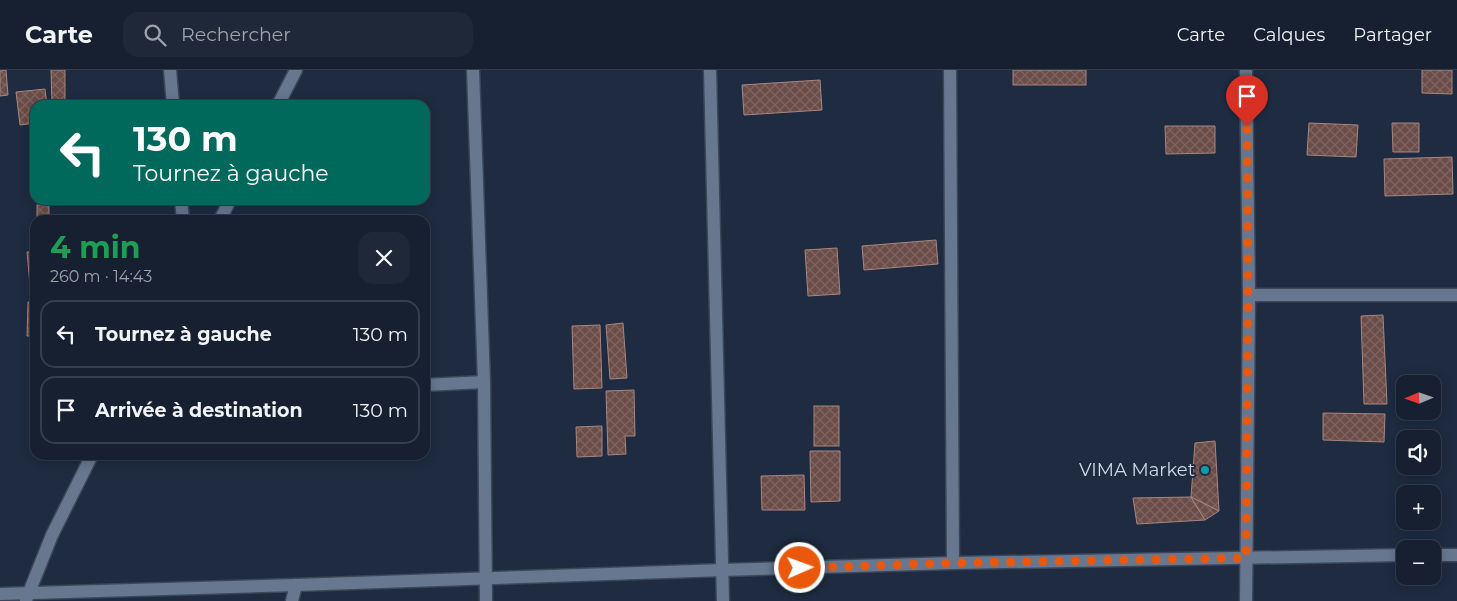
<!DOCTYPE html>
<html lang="fr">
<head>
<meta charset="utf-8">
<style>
  body { margin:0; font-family:Montserrat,sans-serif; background:#1f2838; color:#f1f3f6; height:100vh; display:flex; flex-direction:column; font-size:19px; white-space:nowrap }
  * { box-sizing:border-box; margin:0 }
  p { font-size:16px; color:#9ea3ab }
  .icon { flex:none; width:28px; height:28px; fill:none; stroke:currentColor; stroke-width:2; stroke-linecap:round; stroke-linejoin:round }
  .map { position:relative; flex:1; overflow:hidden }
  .drawer { position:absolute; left:30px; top:145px; width:400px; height:245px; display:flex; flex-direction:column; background:#162030; border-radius:15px; box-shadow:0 2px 12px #0003,0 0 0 1px #353e4c }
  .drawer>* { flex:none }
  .hud { position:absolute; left:30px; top:30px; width:400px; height:105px; border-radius:15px; box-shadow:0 2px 12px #0003,0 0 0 1px #353e4c; background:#00695c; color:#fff; overflow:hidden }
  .needle { width:32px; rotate:268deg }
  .controls { position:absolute; left:1396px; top:305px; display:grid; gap:10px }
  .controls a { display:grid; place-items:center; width:45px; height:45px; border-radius:10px; background:#162030; box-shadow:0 2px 12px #0003,0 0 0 1px #353e4c; font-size:25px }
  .pin { position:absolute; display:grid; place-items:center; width:42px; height:42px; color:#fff; margin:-51px -21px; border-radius:50% 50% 50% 0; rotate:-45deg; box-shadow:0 0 5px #0007 }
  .pin .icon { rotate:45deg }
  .me { position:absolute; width:55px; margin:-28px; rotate:88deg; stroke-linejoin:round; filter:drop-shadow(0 0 4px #0008) }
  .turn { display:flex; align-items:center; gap:18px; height:105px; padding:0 20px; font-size:22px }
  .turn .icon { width:65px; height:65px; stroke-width:2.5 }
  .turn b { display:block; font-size:35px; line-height:42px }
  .round { display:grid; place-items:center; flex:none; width:52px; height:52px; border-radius:15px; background:#1f2838 }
  .overview { display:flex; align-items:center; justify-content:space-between; height:85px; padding:0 20px }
  h1 { font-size:30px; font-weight:700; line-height:38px; color:#1e9e55 }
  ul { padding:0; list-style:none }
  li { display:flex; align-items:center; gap:15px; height:68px; margin:0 10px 8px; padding:0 10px; border:2px solid #353e4c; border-radius:15px }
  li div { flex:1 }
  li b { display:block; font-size:19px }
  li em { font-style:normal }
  header { display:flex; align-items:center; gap:30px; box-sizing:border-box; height:70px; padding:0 25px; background:#162030; border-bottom:1px solid #353e4c }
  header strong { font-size:24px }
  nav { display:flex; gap:28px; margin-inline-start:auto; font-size:18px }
  .search { width:350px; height:45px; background:#1f2838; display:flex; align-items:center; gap:12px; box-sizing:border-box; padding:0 18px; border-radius:15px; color:#9ea3ab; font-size:19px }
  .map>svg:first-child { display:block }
</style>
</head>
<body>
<header>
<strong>Carte</strong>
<div class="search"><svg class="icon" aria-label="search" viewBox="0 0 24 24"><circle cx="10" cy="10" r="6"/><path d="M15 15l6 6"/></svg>Rechercher</div>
<nav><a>Carte</a><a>Calques</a><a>Partager</a></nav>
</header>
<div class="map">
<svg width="1457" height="531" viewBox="0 0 1457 531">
  <defs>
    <pattern id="building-cross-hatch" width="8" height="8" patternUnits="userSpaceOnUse" patternTransform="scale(1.25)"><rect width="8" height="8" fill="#6b4c47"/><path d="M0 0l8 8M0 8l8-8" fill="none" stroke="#7f6562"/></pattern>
  </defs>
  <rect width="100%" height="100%" fill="#1e2b40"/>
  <g fill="url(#building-cross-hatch)" stroke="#a88680">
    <polygon points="6,0 8,25 0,26 0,1"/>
    <polygon points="51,0 65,0 65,35 52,35"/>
    <rect x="1013" y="0" width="73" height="15"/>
    <polygon points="1422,0 1452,0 1452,24 1422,23"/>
    <polygon points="820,10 822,40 744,45 742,15"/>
    <polygon points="45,19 47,35 35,35 35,53 20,55 16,22"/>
    <polygon points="1309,53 1358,55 1356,87 1307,85"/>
    <polygon points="1392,53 1419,53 1419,82 1393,82"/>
    <polygon points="1165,56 1215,56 1215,83 1166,84"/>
    <polygon points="1452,87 1453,124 1385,126 1384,89"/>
    <rect x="37" y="135" width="12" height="15"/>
    <polygon points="936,170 938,194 864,200 862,176"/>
    <polygon points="837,178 840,224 808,226 805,180"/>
    <polygon points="27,182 35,182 35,215 30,215"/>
    <polygon points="28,232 35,232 35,266 27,266"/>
    <polygon points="1383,245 1387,334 1364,334 1361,246"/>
    <polygon points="623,253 627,308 610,309 606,255"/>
    <polygon points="600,255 602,318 574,319 572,256"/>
    <polygon points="634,320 635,366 625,366 626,384 608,385 606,321"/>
    <rect x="814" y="336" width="25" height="40"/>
    <polygon points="1323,343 1385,344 1384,372 1323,370"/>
    <polygon points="602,356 602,386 577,387 576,357"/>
    <polygon points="1215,371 1219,441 1191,427 1195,373"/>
    <polygon points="810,381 840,381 840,431 811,432"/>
    <polygon points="804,405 805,440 762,440 761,406"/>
    <polygon points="1191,427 1205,450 1137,454 1133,428"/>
    <polygon points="1191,427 1219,441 1205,450"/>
  </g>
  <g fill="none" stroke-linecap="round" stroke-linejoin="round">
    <g stroke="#3c4658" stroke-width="15">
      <g id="minor">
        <polyline points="170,0 173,35"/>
        <polyline points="473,0 484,312 486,531"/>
        <polyline points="710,0 723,531"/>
        <polyline points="950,0 953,493"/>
        <polyline points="278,35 296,0"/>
        <polyline points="181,130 183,150"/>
        <polyline points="220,150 230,130"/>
        <polyline points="1249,225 1457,225"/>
        <polyline points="425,315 484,312"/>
        <polyline points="1432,485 1457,485"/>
        <polyline points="0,524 296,515 723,500 953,493 1405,485"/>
        <polyline points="26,530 52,465 92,385"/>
        <polyline points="292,531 296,515"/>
        <polyline points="1246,531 1249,225 1246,0"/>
      </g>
    </g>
    <use href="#minor" stroke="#677790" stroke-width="12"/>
  </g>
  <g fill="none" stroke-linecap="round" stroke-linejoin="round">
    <polyline stroke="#ea580c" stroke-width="9" stroke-dasharray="0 16.2" points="800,498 953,493 1246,488 1248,225 1247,56"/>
  </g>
  <circle fill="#0f9aa8" stroke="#1e2b40" stroke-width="2" cx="1205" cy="400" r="5"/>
  <g text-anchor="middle" stroke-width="4" stroke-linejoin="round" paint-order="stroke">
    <g font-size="18" fill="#cfd8e6" stroke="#1e2b40" text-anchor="end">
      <text x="1195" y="406">VIMA Market</text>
    </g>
  </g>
</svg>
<div class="controls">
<a><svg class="needle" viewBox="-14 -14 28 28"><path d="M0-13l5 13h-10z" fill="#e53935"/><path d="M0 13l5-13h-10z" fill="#9ea3ab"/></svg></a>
<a><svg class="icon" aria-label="sound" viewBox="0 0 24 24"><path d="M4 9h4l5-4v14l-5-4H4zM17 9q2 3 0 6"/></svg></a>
<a>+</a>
<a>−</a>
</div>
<div class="pin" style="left:1247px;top:56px;background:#d93025"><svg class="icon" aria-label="arrive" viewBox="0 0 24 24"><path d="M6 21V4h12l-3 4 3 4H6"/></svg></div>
<svg class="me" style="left:800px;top:498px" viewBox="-20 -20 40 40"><circle r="17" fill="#ea580c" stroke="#fff" stroke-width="3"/><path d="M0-11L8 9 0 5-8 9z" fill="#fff"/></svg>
<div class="hud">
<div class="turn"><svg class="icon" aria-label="left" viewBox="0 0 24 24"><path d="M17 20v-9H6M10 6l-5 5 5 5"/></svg><div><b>130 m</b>Tournez à gauche</div></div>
</div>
<section class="drawer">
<div class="overview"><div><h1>4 min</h1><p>260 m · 14:43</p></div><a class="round"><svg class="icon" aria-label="close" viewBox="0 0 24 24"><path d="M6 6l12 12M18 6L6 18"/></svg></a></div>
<ul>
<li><svg class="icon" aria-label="left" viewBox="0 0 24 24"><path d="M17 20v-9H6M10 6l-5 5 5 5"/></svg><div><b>Tournez à gauche</b></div><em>130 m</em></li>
<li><svg class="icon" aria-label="arrive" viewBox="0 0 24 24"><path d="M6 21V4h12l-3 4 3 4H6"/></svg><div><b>Arrivée à destination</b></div><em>130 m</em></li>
</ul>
</section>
</div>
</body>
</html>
